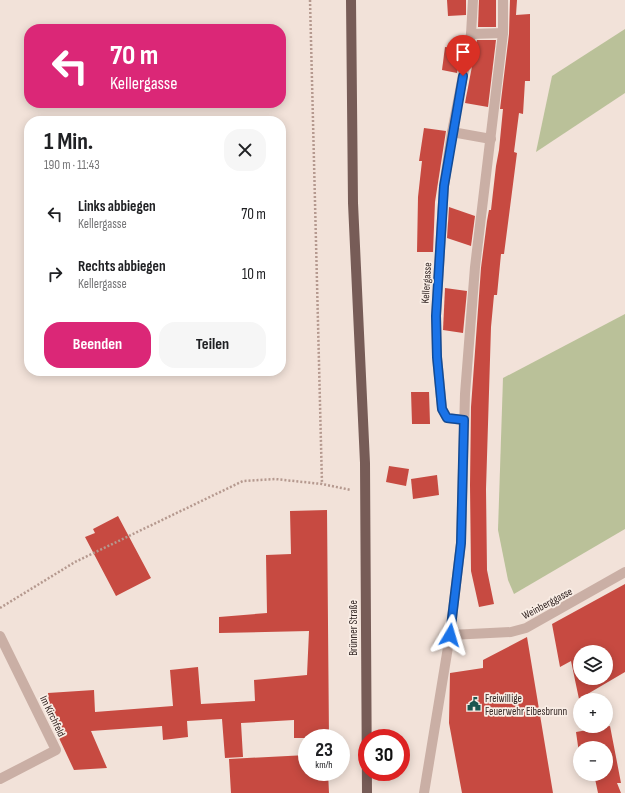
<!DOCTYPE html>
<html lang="de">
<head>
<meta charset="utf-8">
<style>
  body { margin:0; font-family:"Sofia Sans Condensed",sans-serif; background:#f6f6f6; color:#202124; height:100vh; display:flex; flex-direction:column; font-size:15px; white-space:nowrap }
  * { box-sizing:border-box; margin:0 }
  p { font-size:13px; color:#757577 }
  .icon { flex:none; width:22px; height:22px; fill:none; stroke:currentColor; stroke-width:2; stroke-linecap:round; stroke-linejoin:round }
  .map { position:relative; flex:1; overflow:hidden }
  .details { position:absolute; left:24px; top:116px; width:262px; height:260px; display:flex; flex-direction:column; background:#fff; border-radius:16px; box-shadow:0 2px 10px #0003 }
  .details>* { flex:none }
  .top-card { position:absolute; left:24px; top:24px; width:262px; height:84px; border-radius:16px; box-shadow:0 2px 10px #0003; background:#db2777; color:#fff; overflow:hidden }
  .fabs { position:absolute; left:573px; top:645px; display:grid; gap:8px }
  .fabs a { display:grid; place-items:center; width:40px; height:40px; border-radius:50%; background:#fff; box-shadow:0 2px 10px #0003; font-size:20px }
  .speed { position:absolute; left:298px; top:729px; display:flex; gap:8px; font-size:20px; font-weight:700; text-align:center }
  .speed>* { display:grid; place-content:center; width:52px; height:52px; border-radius:50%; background:#fff; box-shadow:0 2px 10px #0003; line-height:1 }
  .speed small { font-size:10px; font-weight:400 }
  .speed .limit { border:6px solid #d22; background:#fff; color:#111 }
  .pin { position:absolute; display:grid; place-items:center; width:34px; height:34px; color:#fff; margin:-41px -17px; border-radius:50% 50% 50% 0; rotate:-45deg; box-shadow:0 0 4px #0007 }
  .pin .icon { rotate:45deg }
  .me { position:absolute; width:44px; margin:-22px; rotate:7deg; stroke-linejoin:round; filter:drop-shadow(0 0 3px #0008) }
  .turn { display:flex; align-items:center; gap:14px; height:84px; padding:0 20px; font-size:18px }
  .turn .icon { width:52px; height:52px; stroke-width:2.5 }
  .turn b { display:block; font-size:28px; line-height:34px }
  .round { display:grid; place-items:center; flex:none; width:42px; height:42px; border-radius:16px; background:#f6f6f6 }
  .head { display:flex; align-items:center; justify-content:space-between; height:68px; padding:0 20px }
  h1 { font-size:24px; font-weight:700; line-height:30px }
  .action { display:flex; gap:8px; margin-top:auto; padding:8px 20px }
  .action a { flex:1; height:46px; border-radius:16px; background:#db2777; color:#fff; font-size:16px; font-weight:700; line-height:46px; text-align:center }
  .action a+a { background:#f6f6f6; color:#202124 }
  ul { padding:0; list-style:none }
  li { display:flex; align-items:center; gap:12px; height:60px; padding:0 20px }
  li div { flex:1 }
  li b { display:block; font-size:15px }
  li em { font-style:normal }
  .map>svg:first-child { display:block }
</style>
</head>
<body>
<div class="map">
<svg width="625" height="793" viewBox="0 0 625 793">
  <rect width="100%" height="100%" fill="#f2e2d9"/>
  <g fill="#bac199">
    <polygon points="625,29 625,93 536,152 552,76"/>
    <polygon points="625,314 625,529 514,594 508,580 498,530 503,378"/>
  </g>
  <g fill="#c74a41" fill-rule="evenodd">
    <polygon points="447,0 466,0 466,15 448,16"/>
    <polygon points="479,0 496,0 496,27 478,27"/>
    <polygon points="510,0 517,0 516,15 530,14 530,81 525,81 523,114 519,113 514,152 517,153 504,254 501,254 497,295 494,295 491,327 486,489 487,570 494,604 479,607 471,571 470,485 471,407 481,268 487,221 489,210 491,210 496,166 499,150 503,109 500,109 509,34"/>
    <polygon points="477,40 496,40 488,107 465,103"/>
    <polygon points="445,47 461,49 457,73 442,70"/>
    <polygon points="424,128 446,131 435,202 433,252 417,252 418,197 422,161 419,161"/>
    <polygon points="449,207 475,216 471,246 447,238"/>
    <polygon points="445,288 467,291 463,333 443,330"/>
    <polygon points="411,392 429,392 430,424 412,424"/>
    <polygon points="389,466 409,469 406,486 386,482"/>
    <polygon points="437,475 439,495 413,499 411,479"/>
    <polygon points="327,510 329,738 294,738 294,720 241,723 243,757 225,758 222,719 187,721 188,737 163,740 162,726 91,731 107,768 74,770 51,721 48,693 94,690 95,712 173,706 170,670 198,667 201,704 255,701 254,680 307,675 309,631 219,633 219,617 267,613 266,555 291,554 290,511"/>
    <polygon points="118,516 151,578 116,596 85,537 95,533 93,529"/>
    <path d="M625 584V672L579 699 571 661 560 667 552 624ZM580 652H606V678H580Z"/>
    <polygon points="527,637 553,793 462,793 449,723 450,673 483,668 483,660"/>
    <polygon points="610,726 621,783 617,783 621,793 598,793 594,774 606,774 606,748 580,748 579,753 576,732"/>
    <polygon points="307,755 307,772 328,772 329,793 231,793 229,759"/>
  </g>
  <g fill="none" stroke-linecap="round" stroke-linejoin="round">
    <g stroke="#b5998f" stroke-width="2.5" stroke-dasharray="2 2" stroke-linecap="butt">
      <polyline points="310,0 322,484"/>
      <polyline points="0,608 75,562 243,481 275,479 322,484 351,490"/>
    </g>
    <g stroke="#caafa5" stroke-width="10">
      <polyline points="473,0 471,34 452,132 491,139"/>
      <polyline points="471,34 503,33"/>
      <polyline points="452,132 444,186 436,316 437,357 442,409 447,418 464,420"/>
      <polyline points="450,635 511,632 526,628 625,572"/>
      <polyline points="0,636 56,750 0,779"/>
      <polyline points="424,793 450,635 461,543 465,394 475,267 503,33 503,0"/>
    </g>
    <polyline stroke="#775c57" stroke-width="10" points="351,0 353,203 365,463 367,793"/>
  </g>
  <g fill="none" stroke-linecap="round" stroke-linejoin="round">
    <g stroke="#114b97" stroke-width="10">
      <polyline id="route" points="450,635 461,543 464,420 447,418 442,409 437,357 436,316 444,186 463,76"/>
    </g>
    <use href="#route" stroke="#1a73e8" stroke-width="7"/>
  </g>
  <defs>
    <g id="civic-bare" transform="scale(1.08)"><path d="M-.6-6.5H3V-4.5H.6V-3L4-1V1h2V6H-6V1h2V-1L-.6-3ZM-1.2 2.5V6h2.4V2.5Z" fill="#1c5750" stroke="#f9ede5" stroke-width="2.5" paint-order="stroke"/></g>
  </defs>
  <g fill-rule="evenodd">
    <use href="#civic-bare" x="474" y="704"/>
  </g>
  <g text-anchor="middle" stroke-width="3.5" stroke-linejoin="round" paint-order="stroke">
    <g font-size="11" fill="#352826" stroke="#f9ede5">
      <text transform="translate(426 283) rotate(-86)" y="4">Kellergasse</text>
      <text transform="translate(547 603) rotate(-28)" y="4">Weinberggasse</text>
      <text transform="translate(353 628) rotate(-90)" y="4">Brünner Straße</text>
      <text transform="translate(53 716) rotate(64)" y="4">Im Kirchfeld</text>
    </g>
    <g font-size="11" fill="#352826" stroke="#f9ede5" text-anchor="start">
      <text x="485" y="702">Freiwillige<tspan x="485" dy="13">Feuerwehr Eibesbrunn</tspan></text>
    </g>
  </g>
</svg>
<div class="fabs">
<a><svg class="icon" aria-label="layers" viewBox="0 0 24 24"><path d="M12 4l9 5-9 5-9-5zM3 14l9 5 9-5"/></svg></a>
<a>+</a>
<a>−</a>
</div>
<div class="speed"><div>23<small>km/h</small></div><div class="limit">30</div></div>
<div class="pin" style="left:463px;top:76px;background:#d93025"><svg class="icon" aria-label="arrive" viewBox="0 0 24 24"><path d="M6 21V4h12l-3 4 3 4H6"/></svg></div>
<svg class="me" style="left:450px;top:635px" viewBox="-20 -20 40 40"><path d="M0-17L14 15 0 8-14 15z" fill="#1a73e8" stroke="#fff" stroke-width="4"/></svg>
<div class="top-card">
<div class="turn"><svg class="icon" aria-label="left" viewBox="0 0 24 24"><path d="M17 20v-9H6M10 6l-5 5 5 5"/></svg><div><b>70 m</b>Kellergasse</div></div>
</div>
<section class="details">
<div class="head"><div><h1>1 Min.</h1><p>190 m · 11:43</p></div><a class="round"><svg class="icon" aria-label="close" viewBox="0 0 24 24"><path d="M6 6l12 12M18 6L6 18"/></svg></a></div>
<ul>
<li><svg class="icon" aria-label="left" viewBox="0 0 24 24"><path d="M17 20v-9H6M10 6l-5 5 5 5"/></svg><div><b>Links abbiegen</b><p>Kellergasse</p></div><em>70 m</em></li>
<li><svg class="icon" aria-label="right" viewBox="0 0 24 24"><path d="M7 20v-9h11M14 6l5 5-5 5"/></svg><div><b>Rechts abbiegen</b><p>Kellergasse</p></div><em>10 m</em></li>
</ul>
<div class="action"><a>Beenden</a><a>Teilen</a></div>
</section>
</div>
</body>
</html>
